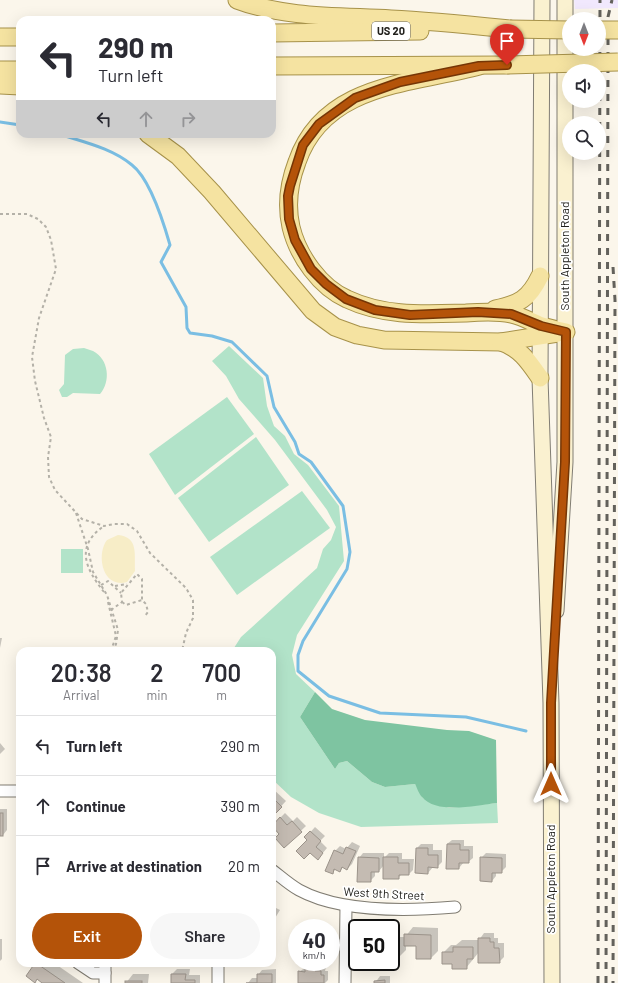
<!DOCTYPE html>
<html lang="en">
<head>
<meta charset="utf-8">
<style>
  body { margin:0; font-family:Barlow,sans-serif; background:#f7f7f7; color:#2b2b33; height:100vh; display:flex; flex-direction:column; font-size:15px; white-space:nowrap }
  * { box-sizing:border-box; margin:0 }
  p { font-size:13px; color:#7c7c81 }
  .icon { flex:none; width:22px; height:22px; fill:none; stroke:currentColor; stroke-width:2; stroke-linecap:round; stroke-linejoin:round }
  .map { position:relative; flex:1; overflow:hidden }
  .panel { position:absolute; left:16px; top:647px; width:260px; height:320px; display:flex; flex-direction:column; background:#fff; border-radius:12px; box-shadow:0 4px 16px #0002 }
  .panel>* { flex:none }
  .hud { position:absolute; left:16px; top:16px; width:260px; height:122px; border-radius:12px; box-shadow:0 4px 16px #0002; background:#fff; color:#2b2b33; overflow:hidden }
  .needle { width:26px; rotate:180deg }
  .controls { position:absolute; left:562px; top:12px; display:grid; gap:8px }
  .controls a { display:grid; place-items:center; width:44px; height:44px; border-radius:50%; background:#fff; box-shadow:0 4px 16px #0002; font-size:20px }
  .speed { position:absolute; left:288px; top:919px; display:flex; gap:8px; font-size:20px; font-weight:700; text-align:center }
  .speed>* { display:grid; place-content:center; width:52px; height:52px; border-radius:50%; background:#fff; box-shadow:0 4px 16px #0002; line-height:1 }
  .speed small { font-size:10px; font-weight:400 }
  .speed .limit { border:2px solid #111; border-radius:6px; background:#fff; color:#111 }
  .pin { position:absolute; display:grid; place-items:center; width:34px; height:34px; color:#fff; margin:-41px -17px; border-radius:50% 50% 50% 0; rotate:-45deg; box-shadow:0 0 4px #0007 }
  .pin .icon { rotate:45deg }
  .me { position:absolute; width:44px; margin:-22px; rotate:0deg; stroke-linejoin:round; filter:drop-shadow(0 0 3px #0008) }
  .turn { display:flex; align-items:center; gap:14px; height:84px; padding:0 16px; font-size:18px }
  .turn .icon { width:52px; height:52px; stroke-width:2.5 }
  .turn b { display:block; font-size:28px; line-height:34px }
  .lanes { display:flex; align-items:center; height:38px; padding:0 16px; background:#0003; justify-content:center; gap:20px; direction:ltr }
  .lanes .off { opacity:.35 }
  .eta { display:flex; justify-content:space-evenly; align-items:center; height:68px; text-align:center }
  .eta b { font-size:24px; font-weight:600; line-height:28px }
  .primary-button { display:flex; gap:8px; margin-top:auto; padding:8px 16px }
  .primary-button a { flex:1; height:46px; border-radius:24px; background:#b45309; color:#fff; font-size:16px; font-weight:600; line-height:46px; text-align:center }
  .primary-button a+a { background:#f7f7f7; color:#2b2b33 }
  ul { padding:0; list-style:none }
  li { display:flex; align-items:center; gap:12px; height:60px; padding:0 16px; border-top:1px solid #e1e1e2 }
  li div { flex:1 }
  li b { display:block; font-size:15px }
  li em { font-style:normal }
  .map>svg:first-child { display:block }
</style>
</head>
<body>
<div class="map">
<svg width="618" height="983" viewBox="0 0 618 983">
  <rect width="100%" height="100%" fill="#fbf6eb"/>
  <polygon fill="#f1e8fd" points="574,0 618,0 618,8 575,9"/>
  <g fill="#b2e3c9">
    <polygon points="229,346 263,378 267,406 274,426 285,436 294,454 308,465 339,506 344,561 297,635 292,655 296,674 315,692 300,717 335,769 339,763 347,761 372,782 385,787 415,784 423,798 449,808 497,803 498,823 361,827 319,813 291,797 272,779 272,651 232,651 241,637 317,568 323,549 331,540 336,527 327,510 275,440 239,399 226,376 212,361"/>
    <path d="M84 348C87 349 90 350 93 351 109 359 111 382 100 394L73 393 67 397H62L59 390 64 384 65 355 73 349Z"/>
    <polygon points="227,397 254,434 175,495 149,454"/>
    <polygon points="256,437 289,485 209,542 178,498"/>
    <polygon points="302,491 330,528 237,595 210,557"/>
    <rect x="61" y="549" width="22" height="24"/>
  </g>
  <path fill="#7ec4a1" d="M315 692 332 709 365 720 447 730 469 731 496 740 497 803C477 805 437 815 422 797 419 794 417 788 415 784L385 787 372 782 347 761 339 763 335 769 300 717Z"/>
  <path fill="#f7edc7" d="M118 535C139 537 134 555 135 571L127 582C102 589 96 554 107 540Z"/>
  <g fill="#0003">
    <polygon points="0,638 2,638 0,648"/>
    <polygon points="0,743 5,749 0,754"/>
    <polygon points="272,788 286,801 273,815 272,814"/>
    <polygon points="0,809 7,809 7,830 3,835 0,835"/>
    <polygon points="285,813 293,821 297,817 306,826 284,847 280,833 273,825"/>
    <polygon points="315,827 325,836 320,841 327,848 322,854 306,837"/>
    <polygon points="452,840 464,840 464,846 473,846 473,858 468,862 464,862 459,868 447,868 447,844"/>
    <polygon points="352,842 360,846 352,864 347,869 343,867 340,871 336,869 332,873 335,851 340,846 346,849"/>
    <polygon points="421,844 433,844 433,850 442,850 442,862 437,867 433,867 428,873 417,848"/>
    <polygon points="363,853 384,853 384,858 389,853 402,853 402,859 414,859 413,870 409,874 402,874 398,878 384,865 379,871 375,871 375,876 370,881 359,858"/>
    <polygon points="486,853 506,854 506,867 501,872 496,872 496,876 492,881 481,858"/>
    <polygon points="272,906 280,910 272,923"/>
    <polygon points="413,927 438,928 438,951 431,958 417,945 406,945 406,950 398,958 391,958 391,928 392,937 405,937"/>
    <polygon points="484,933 494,933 494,938 498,938 498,943 504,943 504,957 499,962 479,952 466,968 453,963 443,953 451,945 456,945 462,940 479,940"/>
    <polygon points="272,934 275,934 275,946 272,949"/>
    <polygon points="0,939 2,939 2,959 0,961"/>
    <polygon points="307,962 320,962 320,967 326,967 325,971 328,971 328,980 325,983 299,983 299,972 306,967"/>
    <polygon points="36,963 54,963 83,983 44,983 37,978 27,976"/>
    <polygon points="177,969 190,969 189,975 200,975 200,983 172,983 172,974"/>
    <polygon points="276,969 276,983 248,983 252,978 258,978 258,975 262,970"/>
    <polygon points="133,974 149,974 148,983 126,983"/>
    <polygon points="380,976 390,976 390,983 375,983"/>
  </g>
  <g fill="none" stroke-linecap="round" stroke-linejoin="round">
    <g stroke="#7abee3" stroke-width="3">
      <polyline points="0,122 20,125"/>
      <path d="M59 134C83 142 112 148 132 165 150 179 164 224 170 245L161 262 186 307 187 328 190 333 212 336 232 342 267 376 274 407 295 442 299 454 311 462 343 506 350 552 347 569 303 641 298 655V671L329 696 380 713 466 717 526 731"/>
    </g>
  </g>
  <g fill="#c4bbb2" stroke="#9b938a">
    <polygon points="272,797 282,807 273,816 272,815"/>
    <rect x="0" y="813" width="3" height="23"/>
    <polygon points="280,817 287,825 292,821 302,832 284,848 275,838 279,834 272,826"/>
    <polygon points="310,831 321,841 316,847 323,853 318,860 310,853 304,859 296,851 307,840 304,837"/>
    <polygon points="447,844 460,844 460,850 469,850 469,863 459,863 459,869 446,869"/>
    <polygon points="346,847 356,851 347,870 342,867 340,872 334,869 333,874 325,871 334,850 343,854"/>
    <polygon points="416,848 428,848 428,855 438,855 438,868 428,867 428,874 415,873"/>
    <polygon points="358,857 379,858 379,872 371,872 371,882 357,882"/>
    <polygon points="383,857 398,857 398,863 409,863 409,875 399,875 399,879 383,879"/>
    <polygon points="480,857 502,858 502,873 492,873 492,882 480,881"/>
    <polygon points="404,934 431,935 431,959 416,959 416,946 404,946"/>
    <polygon points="478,938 490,938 490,942 494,942 494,948 499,948 500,963 478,963"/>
    <rect x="391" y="944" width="8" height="15"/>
    <polygon points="453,947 473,947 473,959 467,959 467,969 452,969 452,964 442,964 442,952 453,952"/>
    <polygon points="35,963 36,963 65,983 42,983 37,979 35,983 26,976"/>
    <polygon points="305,963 315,963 315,971 321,971 321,975 324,975 324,983 298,983 298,971 305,972"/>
    <polygon points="171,974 186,974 185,980 195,980 195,983 171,983"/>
    <polygon points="257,974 272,974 272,983 246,983 257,983"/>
    <polygon points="385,980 385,983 374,983 374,981"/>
    <rect x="125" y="981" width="17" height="2"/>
  </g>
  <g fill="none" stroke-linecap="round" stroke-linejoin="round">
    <g stroke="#817d73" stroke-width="13">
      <g id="minor">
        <polyline points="0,791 20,791"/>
        <path d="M272 870C281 877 290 885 299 890 341 913 408 911 455 907"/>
        <polyline points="78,963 93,973 105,973"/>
        <polyline points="218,963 218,983"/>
        <polyline points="105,983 105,963"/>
        <polyline points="345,983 346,906"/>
      </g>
    </g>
    <g stroke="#817d73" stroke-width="17">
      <g id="secondary">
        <polyline points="542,0 540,378 551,703 552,983"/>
        <polyline points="556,611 565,462 565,0"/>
      </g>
    </g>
    <g stroke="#a7924a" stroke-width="19">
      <g id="primary">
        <path d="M237 0C285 18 340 16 391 19 431 21 470 25 510 29"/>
        <polyline points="272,33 420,31"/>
        <polyline points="0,37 20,37"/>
        <polyline points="272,66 507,65"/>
        <path d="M479 66C412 84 324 83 297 162 289 183 286 205 291 227 298 256 320 287 347 299 385 317 425 314 466 313 480 312 497 311 511 314 521 316 530 321 539 325 548 328 557 330 566 332"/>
        <polyline points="0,70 20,70"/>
        <polyline points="0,85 20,86"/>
        <polyline points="148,134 178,156 212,192 313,311 335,327 357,335 384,340 501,342 558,333"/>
        <path d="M495 309C519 304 529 299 540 276"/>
        <path d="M501 342C520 348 529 362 540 378"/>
      </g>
    </g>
    <g stroke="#b4b1a8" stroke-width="2" stroke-dasharray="3 3" stroke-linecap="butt">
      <polyline points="0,214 27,214 38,219 46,227 51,240 56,269 39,318 32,357 35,381 44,418 51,437 48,457 49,477 55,490 82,519 104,526 114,524 127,524 137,531 150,553 186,588 193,600 193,618 186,633 182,651"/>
      <polyline points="76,513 88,549 93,572 107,595 118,630 116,644 113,651"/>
      <polyline points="101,585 108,581 121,593"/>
      <polyline points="115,586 127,584"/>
      <path d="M104 592C85 568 75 546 104 526"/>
      <polyline points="108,602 116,636 111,651"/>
      <polyline points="122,602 126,605 142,600"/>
      <polyline points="111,610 122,602 121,593 137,574 142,579 142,600 146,604 148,612 144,617"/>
    </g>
    <use href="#minor" stroke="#fff" stroke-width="11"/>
    <use href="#secondary" stroke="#faf1d0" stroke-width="15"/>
    <use href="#primary" stroke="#f5e3a1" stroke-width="17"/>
    <g stroke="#63615b" stroke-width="3" stroke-dasharray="7 7" stroke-linecap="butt">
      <polyline points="613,267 615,300 613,983"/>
      <polyline points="598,983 600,0"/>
      <polyline points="606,983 608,45 608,17 612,0"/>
    </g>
    <g stroke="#a7924a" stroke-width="19" stroke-linecap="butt">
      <g id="primary-bridge">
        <polyline points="510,29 569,30"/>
        <polyline points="599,30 618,30"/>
        <polyline points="507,65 618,62"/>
      </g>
    </g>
    <use href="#primary-bridge" stroke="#f5e3a1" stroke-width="17"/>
  </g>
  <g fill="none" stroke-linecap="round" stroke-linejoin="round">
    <g stroke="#753606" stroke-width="10">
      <polyline id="route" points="507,65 479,66 400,82 355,98 319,124 303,145 290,186 288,196 289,219 295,240 311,269 326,284 346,299 375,310 410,315 478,312 511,314 541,326 566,332 565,462 551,703 551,784"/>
    </g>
    <use href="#route" stroke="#b45309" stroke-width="7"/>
  </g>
  <g text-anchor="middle" stroke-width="3.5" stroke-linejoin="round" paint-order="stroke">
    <rect fill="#fff" stroke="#646360" stroke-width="1" x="372" y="22" width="38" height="18" rx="3"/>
    <g font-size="11" font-weight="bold" fill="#21201c">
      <text x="391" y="35">US 20</text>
    </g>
    <g font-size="12" fill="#21201c" stroke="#fff">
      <text transform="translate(565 256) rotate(-90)" y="4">South Appleton Road</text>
      <text transform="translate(551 879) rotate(-90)" y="4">South Appleton Road</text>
      <text transform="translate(384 894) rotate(3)" y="4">West 9th Street</text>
    </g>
  </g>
</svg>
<div class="controls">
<a><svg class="needle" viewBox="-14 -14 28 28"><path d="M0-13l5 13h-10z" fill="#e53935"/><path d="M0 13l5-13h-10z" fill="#7c7c81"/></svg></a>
<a><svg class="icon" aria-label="sound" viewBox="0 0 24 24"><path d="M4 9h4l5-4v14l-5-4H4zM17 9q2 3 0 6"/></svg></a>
<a><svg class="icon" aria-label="search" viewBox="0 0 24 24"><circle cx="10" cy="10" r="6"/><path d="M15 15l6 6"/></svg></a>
</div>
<div class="speed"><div>40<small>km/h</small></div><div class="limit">50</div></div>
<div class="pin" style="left:507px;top:65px;background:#d93025"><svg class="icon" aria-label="arrive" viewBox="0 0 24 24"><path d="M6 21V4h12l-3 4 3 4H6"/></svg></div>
<svg class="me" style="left:551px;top:784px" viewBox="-20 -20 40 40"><path d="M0-17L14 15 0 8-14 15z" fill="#b45309" stroke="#fff" stroke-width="4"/></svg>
<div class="hud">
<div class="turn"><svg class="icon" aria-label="left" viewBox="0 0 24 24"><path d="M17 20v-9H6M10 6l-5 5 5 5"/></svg><div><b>290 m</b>Turn left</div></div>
<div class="lanes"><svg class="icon" aria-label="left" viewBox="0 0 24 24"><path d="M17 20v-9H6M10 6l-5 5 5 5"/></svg><svg class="icon off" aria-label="ahead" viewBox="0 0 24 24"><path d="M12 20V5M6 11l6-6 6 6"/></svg><svg class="icon off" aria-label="right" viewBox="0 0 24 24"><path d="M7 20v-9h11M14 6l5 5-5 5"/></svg></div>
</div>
<section class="panel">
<div class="eta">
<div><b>20:38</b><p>Arrival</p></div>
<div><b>2</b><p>min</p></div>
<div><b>700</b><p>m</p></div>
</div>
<ul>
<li><svg class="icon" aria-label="left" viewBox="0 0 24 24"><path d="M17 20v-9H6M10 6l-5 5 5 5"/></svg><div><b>Turn left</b></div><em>290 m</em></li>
<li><svg class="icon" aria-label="ahead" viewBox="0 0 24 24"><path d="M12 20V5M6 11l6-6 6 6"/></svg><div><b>Continue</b></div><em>390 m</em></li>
<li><svg class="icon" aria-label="arrive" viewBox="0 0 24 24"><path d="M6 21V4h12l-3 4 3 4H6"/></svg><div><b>Arrive at destination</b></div><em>20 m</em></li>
</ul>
<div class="primary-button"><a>Exit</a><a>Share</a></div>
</section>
</div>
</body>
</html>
